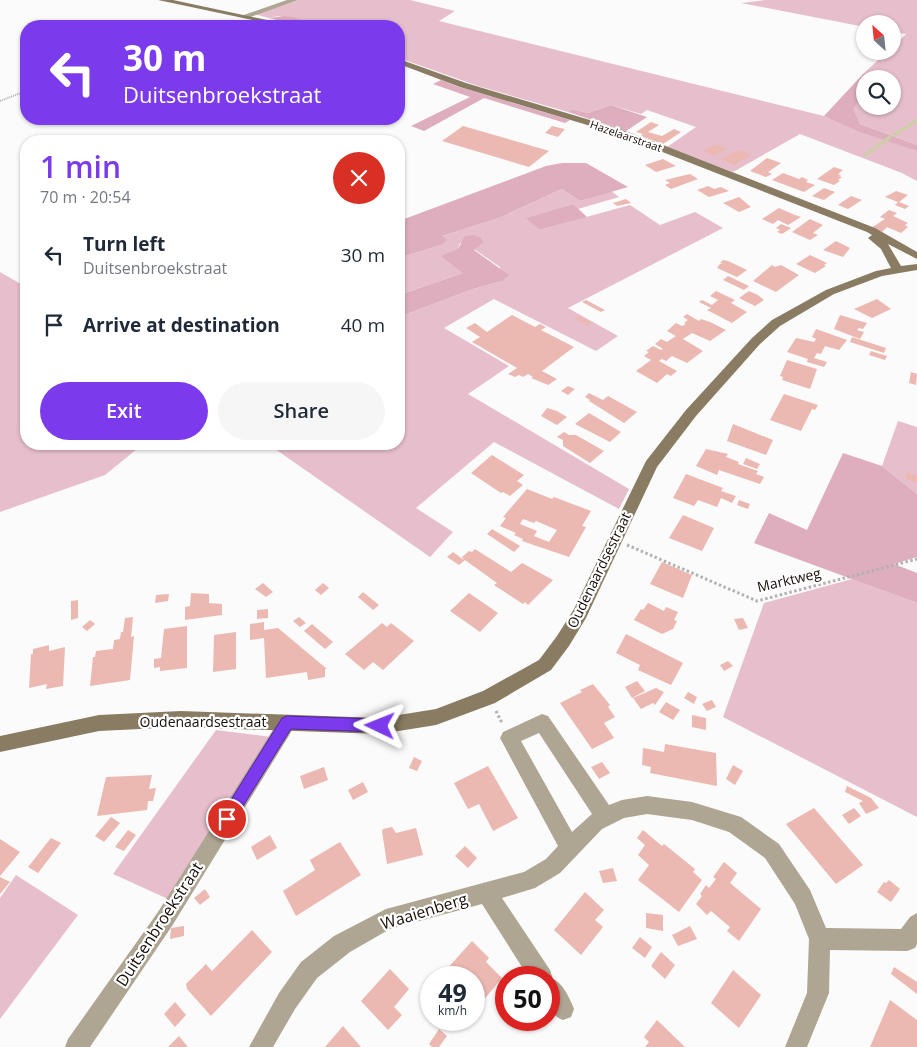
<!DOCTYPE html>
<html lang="en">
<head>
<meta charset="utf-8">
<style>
  body { margin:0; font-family:"Open Sans",sans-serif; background:#f6f6f7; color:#1f2937; height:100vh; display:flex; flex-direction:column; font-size:19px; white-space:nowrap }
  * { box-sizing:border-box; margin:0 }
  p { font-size:16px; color:#747a83 }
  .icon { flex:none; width:28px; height:28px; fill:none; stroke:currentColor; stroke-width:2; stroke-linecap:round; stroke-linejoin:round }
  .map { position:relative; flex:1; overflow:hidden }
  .panel { position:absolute; left:20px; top:135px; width:385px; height:315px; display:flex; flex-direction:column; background:#fff; border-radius:20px; box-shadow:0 1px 4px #0004 }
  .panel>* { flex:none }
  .guide { position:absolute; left:20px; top:20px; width:385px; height:105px; border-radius:20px; box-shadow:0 1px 4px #0004; background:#7c3aed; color:#fff; overflow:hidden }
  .needle { width:32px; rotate:333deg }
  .controls { position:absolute; left:856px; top:15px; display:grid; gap:10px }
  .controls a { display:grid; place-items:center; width:45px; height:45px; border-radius:50%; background:#fff; box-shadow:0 1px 4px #0004; font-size:25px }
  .speed { position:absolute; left:420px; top:966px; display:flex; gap:10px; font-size:25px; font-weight:700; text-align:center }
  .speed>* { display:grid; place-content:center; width:65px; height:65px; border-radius:50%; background:#fff; box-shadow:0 1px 4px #0004; line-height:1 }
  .speed small { font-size:12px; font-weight:400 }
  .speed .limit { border:8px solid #d22; background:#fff; color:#111 }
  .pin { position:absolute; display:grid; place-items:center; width:42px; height:42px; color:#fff; margin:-21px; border:2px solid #fff; border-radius:50%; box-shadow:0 1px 5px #0007 }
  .me { position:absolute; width:55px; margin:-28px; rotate:272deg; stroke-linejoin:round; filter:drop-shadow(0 0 4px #0008) }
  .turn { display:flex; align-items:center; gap:18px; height:105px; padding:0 20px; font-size:22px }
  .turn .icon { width:65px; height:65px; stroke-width:2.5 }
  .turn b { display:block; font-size:35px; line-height:42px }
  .round { display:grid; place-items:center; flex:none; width:52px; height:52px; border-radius:26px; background:#f6f6f7 }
  .head { display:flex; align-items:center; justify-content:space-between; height:85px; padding:0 20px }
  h1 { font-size:30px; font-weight:600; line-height:38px; color:#7c3aed }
  .cta { display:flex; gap:10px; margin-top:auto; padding:10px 20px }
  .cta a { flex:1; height:58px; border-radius:30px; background:#7c3aed; color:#fff; font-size:20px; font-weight:600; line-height:58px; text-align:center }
  .cta a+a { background:#f6f6f7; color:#1f2937 }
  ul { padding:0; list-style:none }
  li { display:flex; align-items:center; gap:15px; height:70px; padding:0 20px }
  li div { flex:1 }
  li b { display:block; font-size:19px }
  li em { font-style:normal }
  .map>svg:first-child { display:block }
</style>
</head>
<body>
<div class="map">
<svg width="917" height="1047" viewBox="0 0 917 1047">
  <rect width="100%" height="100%" fill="#fbfbfb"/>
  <g fill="#e7becc">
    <polygon points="299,0 410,0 455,11 439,21 824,116 917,151 917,181 902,173 800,134 733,172 667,147 696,127 647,110 641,114 611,105 588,113 572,109 568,112 478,86 399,58 399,43 402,41 399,26 344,26 278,16 269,18 254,14"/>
    <polygon points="765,0 917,0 917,145 860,124 852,109 865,92 865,106 892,106 892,79 878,79 877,77 864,73 888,51 892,51 893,47 906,34 893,32 892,24 865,24 865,27 741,3"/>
    <polygon points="562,189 580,201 611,191 619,197 578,209 573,204 527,218 539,230 630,205 660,225 695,212 723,228 568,308 618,336 596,351 494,299 444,328 509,366 468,394 629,489 619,509 494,442 416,508 453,532 430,557 268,444 399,444 399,317 473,289 502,281 500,267 474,249 460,243 458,249 463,273 399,295 399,258 441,245 442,236 499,218"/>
    <polygon points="0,272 26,287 26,444 143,444 105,475 0,512"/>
    <polygon points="898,421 917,427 917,494 882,466"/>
    <polygon points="852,579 917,603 917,817 723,717 764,603"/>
    <polygon points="216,730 271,737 168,899 113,874"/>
    <polygon points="16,875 78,915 0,1019 0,898"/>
  </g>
  <g fill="#deadbe">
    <polygon points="285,16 325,24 344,26 301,26 269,18"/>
    <polygon points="864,73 877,77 878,79 865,79 865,92 853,109 860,124 917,145 917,151 860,132 824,116"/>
    <polygon points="441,80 456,86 570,120 565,123 484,98 424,131 411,126 470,97 433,84"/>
    <polygon points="611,105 647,117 626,131 568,112 572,109 588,113"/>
    <polygon points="562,163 586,163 628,187 580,201 562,189 499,218 442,236 447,240 441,245 399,258 399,221 546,166"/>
    <polygon points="573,204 587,217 539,230 526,218"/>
    <polygon points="474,235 481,238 483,242 474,250 509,275 502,281 473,289 399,317 399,295 463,273 441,256 458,249 465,236"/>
    <polygon points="843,453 882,466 917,494 917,557 894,564 917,573 917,603 754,543 769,513 807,530"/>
  </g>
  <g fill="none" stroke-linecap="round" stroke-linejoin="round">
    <polyline stroke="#cad1a5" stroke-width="2.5" points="911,124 917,120"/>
    <g stroke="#cad1a5" stroke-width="3">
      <polyline points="894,135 913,123"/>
      <polyline points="865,155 890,137"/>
    </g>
  </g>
  <g fill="#ebb8b2" fill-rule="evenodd">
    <polygon points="651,122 659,125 648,132 662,136 674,129 681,132 663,144 640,136 643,134 636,132"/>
    <polygon points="463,126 546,150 549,151 529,167 442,141"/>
    <polygon points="552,126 560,128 565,129 558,137 545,133"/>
    <polygon points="714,145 717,145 727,149 713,156 703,150"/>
    <polygon points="739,150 751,155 734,165 721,159"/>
    <polygon points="767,158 781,163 768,172 772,174 766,177 750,171"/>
    <polygon points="663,159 676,166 656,172 645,165"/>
    <polygon points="834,167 843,170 838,174 841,175 839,176 842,177 838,180 840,181 834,185 817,179"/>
    <polygon points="783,173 799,179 802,177 808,180 806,182 815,185 804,192 772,180"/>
    <polygon points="690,174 698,179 671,189 665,185 670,183 665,180"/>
    <polygon points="708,186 714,189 721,187 729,191 709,197 697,190"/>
    <polygon points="824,188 835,192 824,200 812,196"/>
    <polygon points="896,191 908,195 899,202 909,206 905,209 895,205 898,202 885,197"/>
    <polygon points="851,196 862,200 848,209 838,205"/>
    <polygon points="739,197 751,207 739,212 723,203"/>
    <polygon points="626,199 631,203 617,206 613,203"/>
    <polygon points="779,208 795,215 801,217 788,225 778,220 773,224 762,219"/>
    <polygon points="889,210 897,213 893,216 908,223 905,225 908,227 901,233 887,227 882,232 871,228 885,219 880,217"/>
    <polygon points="810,219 823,225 813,233 818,235 810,240 792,232"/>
    <polygon points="781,224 791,228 782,234 777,232 780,230 776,228"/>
    <polygon points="836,241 850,248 843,257 823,250"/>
    <polygon points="810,255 827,263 824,265 826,266 815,273 796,264"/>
    <polygon points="723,260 728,261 747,270 737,277 717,268 720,264 723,264 720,263"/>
    <polygon points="772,265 775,267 781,265 799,275 776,292 753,281"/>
    <polygon points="728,276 749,286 744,290 723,280"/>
    <polygon points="716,291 735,300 731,303 747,312 732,323 707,310 711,308 699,302 702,300 712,305 718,300 710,296"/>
    <polygon points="749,291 758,295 764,300 755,306 739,298"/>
    <polygon points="877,299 891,309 872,318 854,309"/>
    <polygon points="586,300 605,310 601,312 582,302"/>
    <polygon points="687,314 699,321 701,319 710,322 726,330 710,341 692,333 683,339 703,351 687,363 672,356 666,361 662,359 659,361 677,371 671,376 667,374 657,383 636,371 651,360 644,356 649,352 646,351 653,346 661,350 663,349 655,344 661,339 667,342 676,336 667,331 676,323 682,326 686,324 684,323 688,320 683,317"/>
    <polygon points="512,315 535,327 540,324 546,327 541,330 574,347 542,371 557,379 548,385 531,378 533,377 528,374 523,377 519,375 515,377 508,374 517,368 472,342 480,337 466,328 475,323 487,332"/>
    <polygon points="840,315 867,323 863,329 859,328 857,330 864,332 860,339 834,329"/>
    <polygon points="579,316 592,323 588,326 575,319"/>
    <polygon points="816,329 847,340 839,350 825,346 821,354 817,353 814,358 827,362 824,367 807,362 808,359 787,352 796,338 814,342 816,339 812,337"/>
    <polygon points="852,337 886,348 884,353 850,342"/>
    <polygon points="871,351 887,356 885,360 869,355"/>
    <polygon points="787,360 817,369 810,389 782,380 783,377 780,376"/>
    <polygon points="911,372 917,374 916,385 909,383"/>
    <polygon points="568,386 575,389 568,395 561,391"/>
    <polygon points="589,393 603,400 608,396 637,412 624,423 589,401 590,400 585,397"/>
    <polygon points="784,394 818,405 815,410 812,409 801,431 770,420"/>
    <polygon points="547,408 557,411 567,417 557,425 541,416"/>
    <polygon points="589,413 621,432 610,442 575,424"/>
    <polygon points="733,424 773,440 766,455 727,441"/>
    <polygon points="564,432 569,435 576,435 604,451 590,463 563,446 563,440 557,437"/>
    <polygon points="706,449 728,454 726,457 739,462 738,464 758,471 756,474 764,477 760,484 719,470 717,475 696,466"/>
    <polygon points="492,455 524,475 517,481 523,485 510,496 503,492 501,493 471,473"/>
    <polygon points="746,458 760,464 757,469 743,464"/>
    <polygon points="907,472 917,476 917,483 905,478"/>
    <polygon points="686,474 723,488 721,491 736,496 732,503 721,498 717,507 698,500 694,506 673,498"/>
    <path d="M527 489 552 499 554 497 591 511 582 526 586 527 569 557 522 541 523 539 514 535 516 533 500 526 506 518 503 517ZM523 519 534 523 536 521 557 530 549 542 534 536 537 531 520 524Z"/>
    <polygon points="739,500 750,504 748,509 737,505"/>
    <polygon points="683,515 714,528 702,551 669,538"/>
    <polygon points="492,529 520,546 514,552 487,534"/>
    <polygon points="475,549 511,572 522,563 553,580 528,605 525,602 523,604 494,585 497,583 465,560 459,565 447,557 453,552 464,560 462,557 469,551 472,552"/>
    <polygon points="662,562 692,575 683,598 650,584"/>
    <polygon points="263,583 273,592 266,597 255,589"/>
    <polygon points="323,583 329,588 321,595 315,590"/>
    <polygon points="363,592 379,605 373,610 358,597"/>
    <polygon points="191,593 209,594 209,603 222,604 222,615 185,620 185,607 190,606"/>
    <polygon points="469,593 498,613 480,632 450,611"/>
    <polygon points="169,594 168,601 155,603 156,595"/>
    <polygon points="78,600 78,618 71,620 71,601"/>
    <polygon points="648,603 664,611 666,607 678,612 674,620 677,621 673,629 662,634 634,620 641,609 643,610"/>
    <polygon points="268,609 268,618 257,619 257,610"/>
    <polygon points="133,617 131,637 134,636 130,680 90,686 93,657 95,657 96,651 113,649 114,640 120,639 121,632 123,632 125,618"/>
    <polygon points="299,617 306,623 300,627 293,621"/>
    <polygon points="743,618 748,628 739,630 734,619"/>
    <polygon points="90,620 95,624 87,631 82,627"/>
    <polygon points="264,622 264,630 278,628 327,669 325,669 325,677 308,680 307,672 266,678 264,638 250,640 250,624"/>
    <polygon points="382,623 387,627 391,623 414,641 383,670 373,662 364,670 345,654"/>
    <polygon points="312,624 333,642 325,649 304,631"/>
    <polygon points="187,626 187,668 160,671 160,667 154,668 154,659 161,658 164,629"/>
    <polygon points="236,632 236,669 213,672 214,635"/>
    <polygon points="626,634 683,663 671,685 638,670 640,665 616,653"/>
    <polygon points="49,645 49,651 65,647 63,686 46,689 47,684 29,688 31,654 33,654 33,649"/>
    <polygon points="728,661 733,666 724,671 720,665"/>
    <polygon points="637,681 645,691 632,698 625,687"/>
    <polygon points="593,684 610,705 608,707 615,717 604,723 614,738 592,749 560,703 582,692 580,690"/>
    <polygon points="656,688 664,692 655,705 653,703 641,709 633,698"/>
    <polygon points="688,692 697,697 694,704 684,698"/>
    <polygon points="712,700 716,707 707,711 702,704"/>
    <polygon points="666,702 680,710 673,720 659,712"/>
    <polygon points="692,715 706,718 706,730 692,727"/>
    <polygon points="665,744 716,753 717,786 650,773 651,767 642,765 643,748 664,752"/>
    <polygon points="414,757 422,761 417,771 409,768"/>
    <polygon points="602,762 610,773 599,779 591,767"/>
    <polygon points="733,765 743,771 735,785 726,779"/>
    <polygon points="488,766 518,818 493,831 479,804 468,809 454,783"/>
    <polygon points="324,767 328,780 304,789 300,776"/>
    <polygon points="152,775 149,789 156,788 153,801 148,801 147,810 97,816 106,777"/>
    <polygon points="363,782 368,792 353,800 348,790"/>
    <polygon points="847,786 871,798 879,808 866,814 859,803 863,801 845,792"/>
    <polygon points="814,808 863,865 836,884 786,824"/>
    <polygon points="854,808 861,816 849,824 842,815"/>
    <polygon points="111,817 120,823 104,842 95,836"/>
    <polygon points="392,827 396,833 416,828 423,855 387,864 382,831 383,829"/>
    <polygon points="128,830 136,835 124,851 115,847"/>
    <polygon points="643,830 662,846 664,844 695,869 693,872 702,880 679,912 638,880 649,865 638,855 645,845 637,838"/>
    <polygon points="270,835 277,848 257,860 251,847"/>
    <polygon points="51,838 61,843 38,873 28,867"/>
    <polygon points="0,839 20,852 0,876"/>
    <polygon points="340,842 361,875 296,916 283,891 315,870 310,860"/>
    <polygon points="465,846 477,858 468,868 455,856"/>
    <polygon points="724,862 737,873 730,883 761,909 739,941 727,931 730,927 711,911 707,915 696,904 702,896 700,894 706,885 709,888 716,879 713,877"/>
    <polygon points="613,868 617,881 603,883 599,871"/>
    <polygon points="0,877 10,882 0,894"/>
    <polygon points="889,880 900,889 891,902 877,892 884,882 886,883"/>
    <polygon points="205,889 210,897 200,905 194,898"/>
    <polygon points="585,892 604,910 595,920 603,927 581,955 554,930"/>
    <polygon points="646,913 663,915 663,931 646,928"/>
    <polygon points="184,926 184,936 170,939 171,928"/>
    <polygon points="690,926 697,939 678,946 672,935"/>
    <polygon points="252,930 272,952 211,1016 187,989 186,984 206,964 212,971"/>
    <polygon points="640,937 652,947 645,958 632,948"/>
    <polygon points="472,941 489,958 486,962 502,978 482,1002 474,994 474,978 439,978"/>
    <polygon points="661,952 675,965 665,979 651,966"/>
    <polygon points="894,967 917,982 917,994 891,974"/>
    <polygon points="390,969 409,989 394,1007 402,1015 388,1030 361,1001"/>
    <polygon points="733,970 761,995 739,1028 711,1003"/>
    <polygon points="890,1000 917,1020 917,1047 870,1047"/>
    <polygon points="175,1002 186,1015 175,1027 164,1014"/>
    <polygon points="657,1020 685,1047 645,1047 649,1042 644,1037"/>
    <polygon points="343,1026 361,1047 325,1047"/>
    <polygon points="439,1029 447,1036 439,1047 432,1047 429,1044"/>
    <polygon points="179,1036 188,1047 168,1047"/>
  </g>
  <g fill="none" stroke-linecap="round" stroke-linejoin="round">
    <g stroke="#b4b1af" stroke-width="2" stroke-dasharray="1 1" stroke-linecap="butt">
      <polyline points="200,26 214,21"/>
      <polyline points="0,101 26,91"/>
    </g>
    <g stroke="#b4b1af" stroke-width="3" stroke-dasharray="2.5 2.5" stroke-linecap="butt">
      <polyline points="627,545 757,601 917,559"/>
      <polyline points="496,711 502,723"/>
    </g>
    <g fill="#aea593" fill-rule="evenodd">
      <polygon points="287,0 298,0 248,18 241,16"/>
      <path d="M542 714 548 716 609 805 622 800 647 796 692 802 741 817 779 844 810 890 826 928 901 929 910 917 917 913V944L915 948 907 951 830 950 829 993 807 1047H785L807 993 809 939 795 904 765 858 729 832 692 820 647 814 624 818 602 829 560 873 535 888 502 898 550 970 553 979C563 983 570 999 574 1009L571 1017 563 1020C545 1013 549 995 549 978H529L482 904 390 929 350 952 317 978 295 1009 273 1047H249L279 993 301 962 334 936 386 909 524 872 546 859 558 846 500 738 503 732ZM539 733 592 814 572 832 521 741Z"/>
      <polygon points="287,715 293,717 296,723 293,729 172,926 90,1047 65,1047 68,1039 158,912 281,717"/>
    </g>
    <g fill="#897c62" fill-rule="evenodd">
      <polygon points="158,0 173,0 295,26 281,26"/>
      <polygon points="399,59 466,83 620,129 663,145 875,228 917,252 917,259 888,244 901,266 917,264 917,270 882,276 834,294 780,326 760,344 696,416 657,467 586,618 569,646 551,670 495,703 436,725 380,734 181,727 99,731 0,752 0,736 99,715 181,711 380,718 436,709 483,691 539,660 557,636 574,609 646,461 686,410 752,338 772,320 826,290 876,271 891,268 881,249 868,238 872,235 867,232 614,133 460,87 399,64"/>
    </g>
  </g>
  <polygon fill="#7c3aed" stroke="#51269a" points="287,716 380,719 385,721 387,726 385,730 380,732 291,729 232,824 227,826 222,824 220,819 222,814 282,718"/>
  <g text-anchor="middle" stroke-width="4.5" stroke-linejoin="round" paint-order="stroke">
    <g font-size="11" fill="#180e08" stroke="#fff">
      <text transform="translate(626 136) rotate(19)" y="4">Hazelaarstraat</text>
    </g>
    <g font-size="14" fill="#180e08" stroke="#fff">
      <text transform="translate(599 570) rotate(-64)" y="5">Oudenaardsestraat</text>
      <text transform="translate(789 580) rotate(-13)" y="5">Marktweg</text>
      <text x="203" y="727">Oudenaardsestraat</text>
    </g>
    <g font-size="16" fill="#180e08" stroke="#fff">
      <text transform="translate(424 911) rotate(-17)" y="6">Waaienberg</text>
      <text transform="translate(159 924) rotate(-57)" y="6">Duitsenbroekstraat</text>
    </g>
  </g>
</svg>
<div class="controls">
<a><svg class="needle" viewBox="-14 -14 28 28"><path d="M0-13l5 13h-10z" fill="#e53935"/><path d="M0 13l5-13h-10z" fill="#747a83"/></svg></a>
<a><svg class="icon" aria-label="search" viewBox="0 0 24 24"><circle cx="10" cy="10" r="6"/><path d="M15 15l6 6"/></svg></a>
</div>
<div class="speed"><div>49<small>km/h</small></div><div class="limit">50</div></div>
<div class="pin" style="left:227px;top:819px;background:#d93025"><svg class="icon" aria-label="arrive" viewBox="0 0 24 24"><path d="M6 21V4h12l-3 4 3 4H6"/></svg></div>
<svg class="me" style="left:380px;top:726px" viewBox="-20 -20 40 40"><path d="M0-17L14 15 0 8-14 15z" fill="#7c3aed" stroke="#fff" stroke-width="4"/></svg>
<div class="guide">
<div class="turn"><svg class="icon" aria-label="left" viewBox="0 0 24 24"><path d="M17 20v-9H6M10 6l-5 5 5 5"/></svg><div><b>30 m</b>Duitsenbroekstraat</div></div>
</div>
<section class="panel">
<div class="head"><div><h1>1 min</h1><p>70 m · 20:54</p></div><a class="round" style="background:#d93025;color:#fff"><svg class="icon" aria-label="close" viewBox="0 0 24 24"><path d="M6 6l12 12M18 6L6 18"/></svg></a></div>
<ul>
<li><svg class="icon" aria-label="left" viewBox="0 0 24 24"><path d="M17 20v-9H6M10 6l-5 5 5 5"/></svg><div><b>Turn left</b><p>Duitsenbroekstraat</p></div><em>30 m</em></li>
<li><svg class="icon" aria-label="arrive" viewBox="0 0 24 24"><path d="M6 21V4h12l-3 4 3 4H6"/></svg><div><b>Arrive at destination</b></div><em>40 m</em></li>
</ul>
<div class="cta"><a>Exit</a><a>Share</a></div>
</section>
</div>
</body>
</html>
